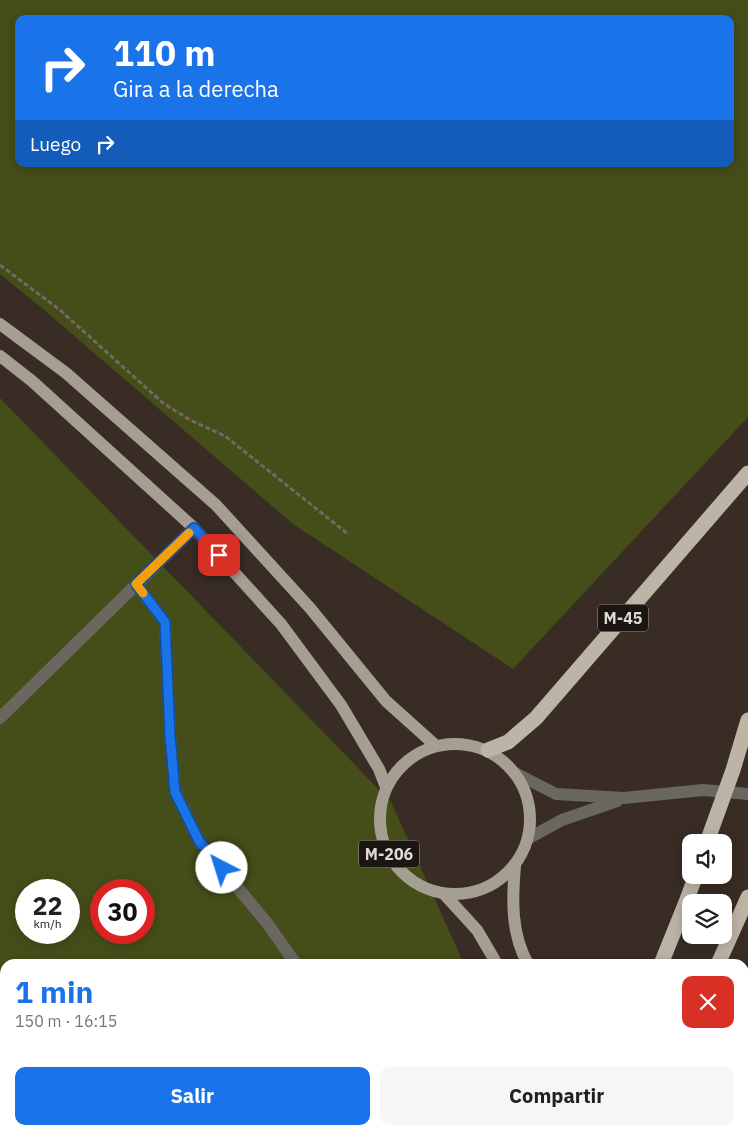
<!DOCTYPE html>
<html lang="es">
<head>
<meta charset="utf-8">
<style>
  body { margin:0; font-family:"IBM Plex Sans",sans-serif; background:#f6f6f6; color:#202124; height:100vh; display:flex; flex-direction:column; font-size:19px; white-space:nowrap }
  * { box-sizing:border-box; margin:0 }
  p { font-size:16px; color:#757577 }
  .icon { flex:none; width:28px; height:28px; fill:none; stroke:currentColor; stroke-width:2; stroke-linecap:round; stroke-linejoin:round }
  .map { position:relative; flex:1; overflow:hidden }
  .panel { position:absolute; left:0px; top:959px; width:749px; height:176px; display:flex; flex-direction:column; background:#fff; border-radius:15px 15px 0 0; box-shadow:0 2px 12px #0003 }
  .panel>* { flex:none }
  .top-card { position:absolute; left:15px; top:15px; width:719px; height:152px; border-radius:10px; box-shadow:0 2px 12px #0003; background:#1a73e8; color:#fff; overflow:hidden }
  .fabs { position:absolute; left:682px; top:834px; display:grid; gap:10px }
  .fabs a { display:grid; place-items:center; width:50px; height:50px; border-radius:10px; background:#fff; box-shadow:0 2px 12px #0003; font-size:25px }
  .speed { position:absolute; left:15px; top:879px; display:flex; gap:10px; font-size:25px; font-weight:700; text-align:center }
  .speed>* { display:grid; place-content:center; width:65px; height:65px; border-radius:50%; background:#fff; box-shadow:0 2px 12px #0003; line-height:1 }
  .speed small { font-size:12px; font-weight:400 }
  .speed .limit { border:8px solid #d22; background:#fff; color:#111 }
  .pin { position:absolute; display:grid; place-items:center; width:42px; height:42px; color:#fff; margin:-21px; border-radius:10px; box-shadow:0 2px 8px #0006 }
  .me { position:absolute; width:55px; margin:-28px; rotate:320deg; stroke-linejoin:round; filter:drop-shadow(0 0 4px #0008) }
  .turn { display:flex; align-items:center; gap:18px; height:105px; padding:0 15px; font-size:22px }
  .turn .icon { width:65px; height:65px; stroke-width:2.5 }
  .turn b { display:block; font-size:35px; line-height:42px }
  .then { display:flex; align-items:center; height:48px; padding:0 15px; background:#0003; gap:10px; font-size:19px }
  .round { display:grid; place-items:center; flex:none; width:52px; height:52px; border-radius:10px; background:#f6f6f6 }
  .overview { display:flex; align-items:center; justify-content:space-between; height:85px; padding:0 15px }
  h1 { font-size:30px; font-weight:800; line-height:38px; color:#1a73e8 }
  .action { display:flex; gap:10px; margin-top:auto; padding:10px 15px }
  .action a { flex:1; height:58px; border-radius:10px; background:#1a73e8; color:#fff; font-size:20px; font-weight:800; line-height:58px; text-align:center }
  .action a+a { background:#f6f6f6; color:#202124 }
  .map>svg:first-child { display:block }
</style>
</head>
<body>
<div class="map">
<svg width="748" height="1134" viewBox="0 0 748 1134">
  <rect width="100%" height="100%" fill="#382c25"/>
  <g fill="#454e19" fill-rule="evenodd">
    <path d="M0 0H748V417L513 669 293 524 43 309 0 274ZM19 19H730V164H19Z"/>
    <path d="M0 398 391 802 464 964H5V1130H539L541 1134H0ZM26 890H69V932H26ZM101 890H144V932H101Z"/>
  </g>
  <polygon fill="#4d3d3c" stroke="#877574" points="0,1034 5,1038 5,1074 2,1077 0,1076"/>
  <g fill="none" stroke-linecap="round" stroke-linejoin="round">
    <polyline stroke="#736962" stroke-width="3" stroke-dasharray="5 2.5" stroke-linecap="butt" points="0,265 60,310 163,403 190,420 225,436 348,534"/>
    <g stroke="#6a6761" stroke-width="12">
      <polyline points="136,584 165,622 170,735 175,791 199,841 267,923 296,964"/>
      <polyline points="0,718 194,528"/>
      <polyline points="517,774 556,794 624,798 703,790 748,794"/>
      <polyline points="529,838 562,820 617,801"/>
      <polyline points="0,998 5,1002"/>
      <polyline points="156,1130 160,1134"/>
      <polyline points="457,1130 459,1134"/>
      <polyline points="552,1134 561,1130"/>
    </g>
    <g stroke="#a59f93" stroke-width="12">
      <polyline points="0,324 66,373 216,505 310,608 386,701 435,745"/>
      <polyline points="0,356 32,381 194,528 281,624 341,705 379,769 386,787"/>
      <circle cx="455" cy="819" r="75"/>
      <path d="M515 866C512 900 511 934 528 964"/>
      <polyline points="444,894 477,930 497,964"/>
      <polyline points="624,1130 628,1134"/>
      <polyline points="671,1130 675,1134"/>
    </g>
    <g stroke="#bcb5a6" stroke-width="15">
      <polyline points="488,750 508,742 536,718 748,473"/>
      <polyline points="661,964 686,902 696,875"/>
      <polyline points="718,964 748,897"/>
      <polyline points="744,1046 748,1037"/>
      <polyline points="587,1134 588,1130"/>
      <polyline points="641,1134 643,1130"/>
      <polyline points="705,1134 707,1130"/>
    </g>
    <polyline stroke="#bcb5a6" stroke-width="15" points="707,842 733,770 748,720"/>
  </g>
  <g fill="none" stroke-linecap="round" stroke-linejoin="round">
    <g stroke="#114b97" stroke-width="12">
      <polyline id="route" points="219,555 194,528 136,584 165,622 170,735 175,792 199,841 222,868"/>
    </g>
    <use href="#route" stroke="#1a73e8" stroke-width="9"/>
    <polyline stroke="#f59e0b" stroke-width="9" points="143,593 136,584 189,533"/>
  </g>
  <g text-anchor="middle" stroke-width="4" stroke-linejoin="round" paint-order="stroke">
    <g fill="#1b1612" stroke="#a69e9a" stroke-width="1">
      <rect x="598" y="604.5" width="50" height="27" rx="4"/>
      <rect x="359" y="840.5" width="60" height="27" rx="4"/>
    </g>
    <g font-size="16" font-weight="bold" fill="#e1d9d4">
      <text x="623" y="624">M-45</text>
      <text x="389" y="860">M-206</text>
    </g>
  </g>
</svg>
<div class="fabs">
<a><svg class="icon" aria-label="sound" viewBox="0 0 24 24"><path d="M4 9h4l5-4v14l-5-4H4zM17 9q2 3 0 6"/></svg></a>
<a><svg class="icon" aria-label="layers" viewBox="0 0 24 24"><path d="M12 4l9 5-9 5-9-5zM3 14l9 5 9-5"/></svg></a>
</div>
<div class="speed"><div>22<small>km/h</small></div><div class="limit">30</div></div>
<div class="pin" style="left:219px;top:555px;background:#d93025"><svg class="icon" aria-label="arrive" viewBox="0 0 24 24"><path d="M6 21V4h12l-3 4 3 4H6"/></svg></div>
<svg class="me" style="left:222px;top:868px" viewBox="-20 -20 40 40"><circle r="19" fill="#fff"/><path d="M0-13L10 11 0 6-10 11z" fill="#1a73e8"/></svg>
<div class="top-card">
<div class="turn"><svg class="icon" aria-label="right" viewBox="0 0 24 24"><path d="M7 20v-9h11M14 6l5 5-5 5"/></svg><div><b>110 m</b>Gira a la derecha</div></div>
<div class="then">Luego<svg class="icon" aria-label="right" viewBox="0 0 24 24"><path d="M7 20v-9h11M14 6l5 5-5 5"/></svg></div>
</div>
<section class="panel">
<div class="overview"><div><h1>1 min</h1><p>150 m · 16:15</p></div><a class="round" style="background:#d93025;color:#fff"><svg class="icon" aria-label="close" viewBox="0 0 24 24"><path d="M6 6l12 12M18 6L6 18"/></svg></a></div>
<div class="action"><a>Salir</a><a>Compartir</a></div>
</section>
</div>
</body>
</html>
